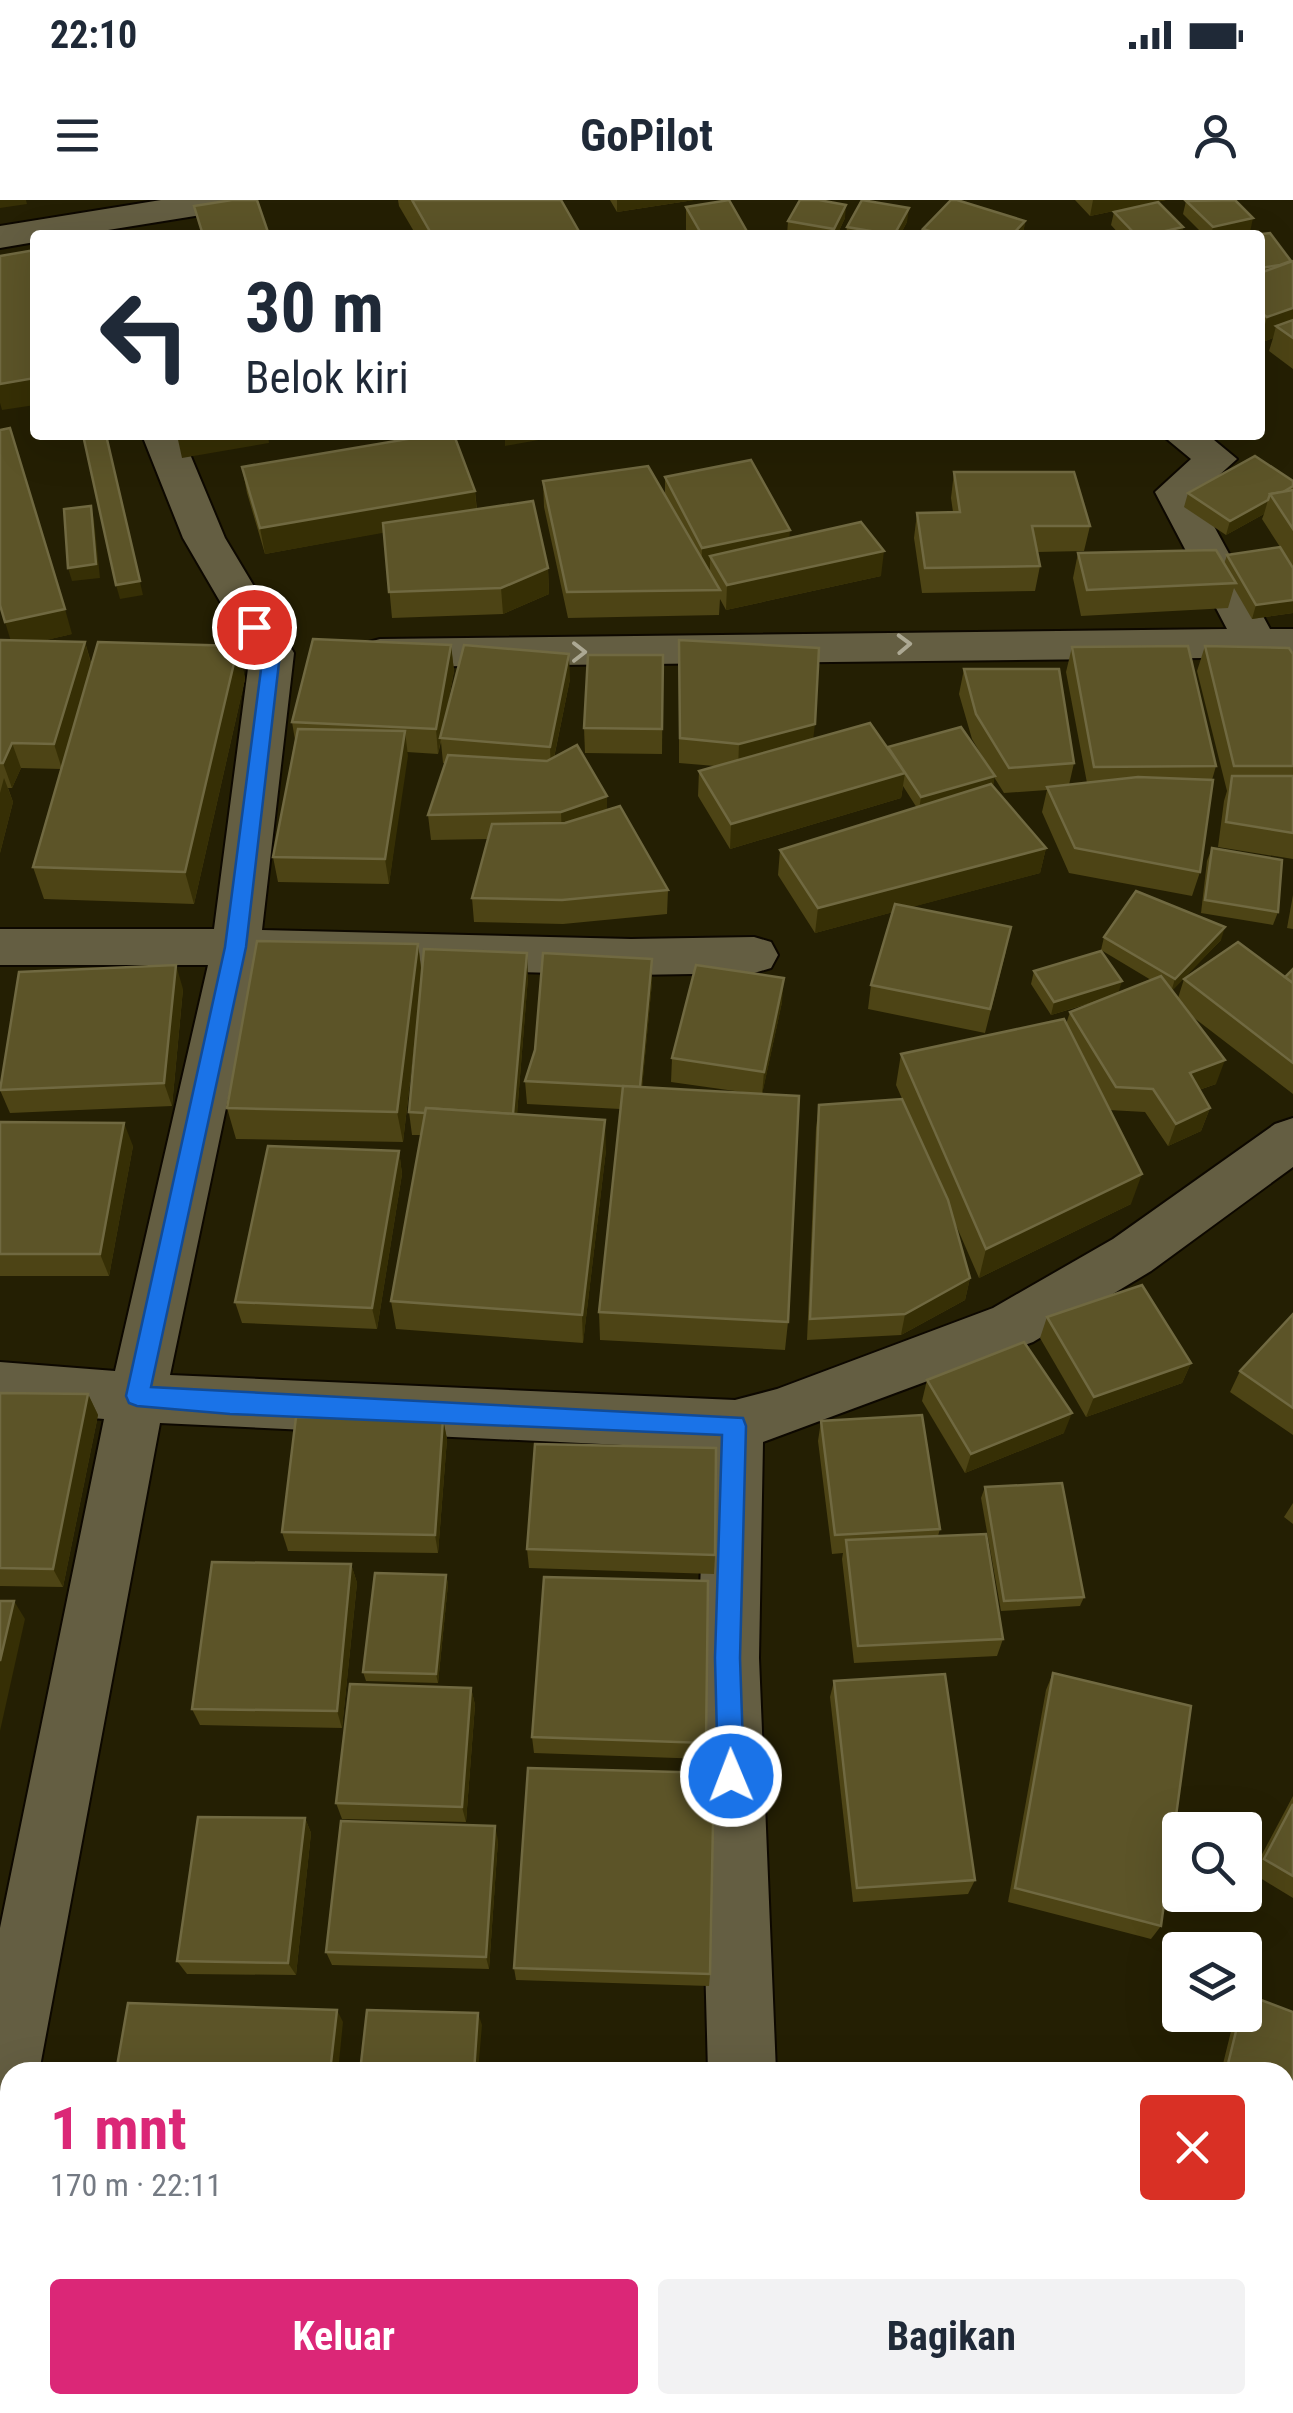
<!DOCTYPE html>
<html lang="id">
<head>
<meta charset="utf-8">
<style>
  body { margin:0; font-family:"Roboto Condensed",sans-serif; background:#f2f2f3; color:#1f2937; height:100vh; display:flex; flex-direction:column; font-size:38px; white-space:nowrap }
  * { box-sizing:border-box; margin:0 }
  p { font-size:32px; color:#747a83 }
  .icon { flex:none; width:55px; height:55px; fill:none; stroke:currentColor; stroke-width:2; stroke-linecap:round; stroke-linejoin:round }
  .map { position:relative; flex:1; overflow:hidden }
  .drawer { position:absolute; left:0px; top:1862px; width:1295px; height:352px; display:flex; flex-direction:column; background:#fff; border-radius:30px 30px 0 0; box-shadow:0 10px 40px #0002 }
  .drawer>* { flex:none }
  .hud { position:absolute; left:30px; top:30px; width:1235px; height:210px; border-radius:10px; box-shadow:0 10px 40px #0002; background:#fff; color:#1f2937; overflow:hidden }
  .controls { position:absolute; left:1162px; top:1612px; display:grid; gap:20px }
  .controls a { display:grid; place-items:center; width:100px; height:100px; border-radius:10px; background:#fff; box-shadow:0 10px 40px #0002; font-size:50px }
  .pin { position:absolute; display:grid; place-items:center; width:85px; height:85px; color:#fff; margin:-42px; border:5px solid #fff; border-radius:50%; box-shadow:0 2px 10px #0007 }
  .me { position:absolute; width:110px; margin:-55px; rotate:359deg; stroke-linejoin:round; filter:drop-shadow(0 0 8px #0008) }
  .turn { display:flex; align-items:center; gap:35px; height:210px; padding:0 50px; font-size:45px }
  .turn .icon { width:130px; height:130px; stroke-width:2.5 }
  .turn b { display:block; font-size:70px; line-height:85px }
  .round { display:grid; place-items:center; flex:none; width:105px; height:105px; border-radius:10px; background:#f2f2f3 }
  .headline { display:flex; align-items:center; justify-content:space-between; height:170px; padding:0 50px }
  h1 { font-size:60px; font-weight:700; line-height:75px; color:#db2777 }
  .action { display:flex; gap:20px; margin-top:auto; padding:20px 50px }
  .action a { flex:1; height:115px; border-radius:10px; background:#db2777; color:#fff; font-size:40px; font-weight:700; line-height:115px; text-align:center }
  .action a+a { background:#f2f2f3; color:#1f2937 }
  .status { display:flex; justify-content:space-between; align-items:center; height:70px; padding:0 50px; background:#fff; direction:ltr }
  .status svg { height:28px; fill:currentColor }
  header { display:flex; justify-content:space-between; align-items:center; height:130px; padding:0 50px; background:#fff; font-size:45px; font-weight:700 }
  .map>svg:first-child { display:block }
</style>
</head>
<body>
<div class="status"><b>22:10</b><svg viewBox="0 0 49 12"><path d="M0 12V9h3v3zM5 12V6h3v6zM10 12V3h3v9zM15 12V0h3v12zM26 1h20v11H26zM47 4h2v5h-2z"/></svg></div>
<header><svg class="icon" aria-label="menu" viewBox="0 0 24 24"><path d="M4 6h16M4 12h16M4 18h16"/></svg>GoPilot<svg class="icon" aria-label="person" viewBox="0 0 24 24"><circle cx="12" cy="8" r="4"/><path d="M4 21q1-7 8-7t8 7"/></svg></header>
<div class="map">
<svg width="1293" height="2213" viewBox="0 0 1293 2213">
  <rect width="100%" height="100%" fill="#241f03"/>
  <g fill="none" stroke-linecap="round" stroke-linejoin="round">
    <g stroke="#0d0800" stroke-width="4">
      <g id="minor">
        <polygon points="161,0 244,0 238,7 226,11 77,35 35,35 35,42 0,48 0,26"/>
        <polygon points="142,235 182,235 225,338 294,453 262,730 631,739 754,737 771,742 778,755 771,768 754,773 631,775 256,765 170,1175 735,1200 777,1189 993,1108 1113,1039 1275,924 1293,918 1293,967 1151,1071 1033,1142 763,1242 759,1458 776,1872 708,1872 697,1458 706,1249 160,1223 39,1872 10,1872 10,1927 0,1932 0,1728 104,1219 0,1210 0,1162 115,1171 208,765 0,765 0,729 214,729 250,453 183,338"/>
        <polygon points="1162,235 1208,235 1237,259 1197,295 1270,429 1293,429 1293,457 380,467 365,463 358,453 365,443 380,439 1227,429 1155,292 1191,259"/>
        <rect x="704" y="2205" width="74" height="8"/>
      </g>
    </g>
    <use href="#minor" fill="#645e42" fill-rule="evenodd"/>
  </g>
  <g fill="#4d4415">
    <polygon points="398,0 561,0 581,35 416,35 399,6"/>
    <polygon points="610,0 694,0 617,12"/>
    <polygon points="1075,0 1166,0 1090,16"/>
    <polygon points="1186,1 1250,32 1236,35 1204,35 1183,14"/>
    <polygon points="686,7 749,35 688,35 686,32"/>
    <polygon points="1114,12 1183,27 1181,35 1120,35 1111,25"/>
    <polygon points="845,18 837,35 787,35 788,21"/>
    <polygon points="1025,21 1023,35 922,35 923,29"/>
    <polygon points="907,22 900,35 846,35 847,27"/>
    <polygon points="1260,35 1291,61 1293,61 1293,169 1269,151 1273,138 1260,143"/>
    <polygon points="242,267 475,291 477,310 548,368 549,394 503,414 392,418 384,332 265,354 247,293"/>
    <polygon points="954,272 1090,326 1084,351 1037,352 1040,366 1035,391 922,393 914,338 917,313 953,312 951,298"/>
    <polygon points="665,277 789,338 881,376 726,410 720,399 719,415 568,418 544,307 543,281 665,295"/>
    <polygon points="1293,281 1293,367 1262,319 1264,314 1226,335 1184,307 1188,293"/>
    <polygon points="1078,353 1224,364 1227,355 1293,368 1293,413 1252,419 1234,388 1228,408 1081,416 1073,378"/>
    <polygon points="72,434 41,441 85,442 92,466 238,446 245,479 194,704 44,699 33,667 61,569 21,568 12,588 8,588 13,602 0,653 0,440"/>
    <polygon points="679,440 813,539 888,549 991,571 972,539 959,494 964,469 1074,563 1069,585 1087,583 1066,472 1072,447 1216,566 1212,580 1200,672 1192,696 1069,673 1042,612 1047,590 1004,593 994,577 993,586 1046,648 1040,673 911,707 1006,751 985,833 868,809 871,785 893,712 815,733 778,675 780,650 917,608 903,586 901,598 730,649 698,596 699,571 715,566 679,563"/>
    <polygon points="451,445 454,471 444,523 570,479 554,558 607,596 607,610 668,690 667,714 563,724 474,722 472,698 488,639 431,640 428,615 446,564 443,563 441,542 438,554 407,552 389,684 278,682 273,657 295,540 292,522"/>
    <polygon points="1205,446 1293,454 1293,659 1218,647 1224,601 1227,591 1197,471"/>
    <polygon points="663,455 662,554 585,553 584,528"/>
    <polygon points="1212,648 1278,712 1273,725 1201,713 1207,661"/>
    <polygon points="1293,695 1293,729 1287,728"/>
    <polygon points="1104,737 1221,740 1172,790 1178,798 1184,779 1285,777 1293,769 1293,894 1189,814 1216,884 1199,890 1210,908 1201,931 1168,946 1145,912 1109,910 1131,1004 979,1078 952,1016 970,1078 965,1100 901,1135 807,1140 816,928 819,905 904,903 896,885 901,854 1066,824 1070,812 1104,799 1051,815 1031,784 1034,771 1118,793 1151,780 1101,750"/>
    <polygon points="418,744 422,775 528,777 517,914 606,950 583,1143 396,1129 391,1101 421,935 412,935 409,912 421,788 403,942 236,939 227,908"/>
    <polygon points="652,782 642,887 749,893 671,882 672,858 782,802 762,894 788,1122 785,1150 600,1140 599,1112 620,909 527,904 525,881 535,850"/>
    <polygon points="183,789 172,906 10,913 0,890"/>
    <polygon points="0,922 133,946 109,1076 0,1076"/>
    <polygon points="399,951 402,974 377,1129 242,1123 235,1102"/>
    <polygon points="1293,1114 1293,1235 1230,1192 1240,1171"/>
    <polygon points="1047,1117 1191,1163 1182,1183 1086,1217 1040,1138"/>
    <polygon points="927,1180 1064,1233 965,1273 922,1201"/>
    <polygon points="0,1193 88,1194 98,1215 63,1387 0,1386"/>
    <polygon points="443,1219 447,1239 438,1353 288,1351 282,1332"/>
    <polygon points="821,1221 940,1329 938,1336 1003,1439 997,1456 854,1463 842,1359 843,1353 832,1354 818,1241"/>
    <polygon points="985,1287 1084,1397 1080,1406 1001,1411 981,1298"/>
    <polygon points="1293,1303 1293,1324 1284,1317"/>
    <polygon points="527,1349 715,1355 714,1374 529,1368"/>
    <polygon points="351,1364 357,1383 342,1528 200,1525 192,1509"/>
    <polygon points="446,1375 448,1384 438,1483 366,1481 363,1472"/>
    <polygon points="1053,1473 1161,1726 1151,1739 1008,1702 1046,1490"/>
    <polygon points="834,1481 975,1680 968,1694 853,1702 830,1497"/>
    <polygon points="471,1488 475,1505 466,1622 342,1619 336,1603"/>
    <polygon points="532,1537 706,1543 705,1559 534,1553"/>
    <polygon points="1293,1596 1293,1698 1252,1673"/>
    <polygon points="305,1618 311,1633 296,1775 187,1774 177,1761"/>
    <polygon points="498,1640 489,1769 332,1765 326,1752"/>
    <polygon points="514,1768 710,1774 709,1786 516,1780"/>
    <polygon points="1293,1812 1293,1936 1285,1933 1285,1872 1221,1872 1235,1815"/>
    <polygon points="1293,1999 1293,2066 1285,2050 1285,2003"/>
    <polygon points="975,2205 997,2205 989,2209"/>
    <polygon points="1047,2205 1163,2205 1160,2213 1063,2213"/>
  </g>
  <g fill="#362f05">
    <polygon points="0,0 26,0 27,4 0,8"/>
    <polygon points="617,0 694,0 617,12"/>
    <polygon points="1093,0 1166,0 1090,16"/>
    <polygon points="846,5 845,18 837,35 834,35 834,29"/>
    <polygon points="909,8 907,22 900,35 894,35"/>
    <polygon points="1253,18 1250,32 1236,35 1211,35 1213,27"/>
    <polygon points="1025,21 1023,35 1012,35"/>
    <polygon points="1183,27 1181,35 1148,35"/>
    <polygon points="1293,108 1293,131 1276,126 1273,138 1260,143 1267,117"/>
    <polygon points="35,178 35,205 2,210 0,203 0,184"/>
    <polygon points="106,235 143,395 120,399 116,385"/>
    <polygon points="177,235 268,235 269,243 182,258"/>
    <polygon points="505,235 566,235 505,246"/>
    <polygon points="475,291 477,316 265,354 260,328"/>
    <polygon points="1268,300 1264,314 1226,335 1230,321"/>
    <polygon points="91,306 94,320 100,378 72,381 68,368"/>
    <polygon points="790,330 788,355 710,356 710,371 701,373 702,348"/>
    <polygon points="884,351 881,376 726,410 727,385"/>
    <polygon points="548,368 549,394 503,414 501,388"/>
    <polygon points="1293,400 1293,413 1252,419 1256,405"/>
    <polygon points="65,409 72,434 13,448 5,422"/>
    <polygon points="85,442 92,468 62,569 54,544"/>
    <polygon points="451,445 454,471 438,554 436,529"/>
    <polygon points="238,446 245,479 194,704 185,672"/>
    <polygon points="569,454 570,479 551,572 550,547"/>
    <polygon points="815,524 812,549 738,569 739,544"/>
    <polygon points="405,531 408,556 389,684 385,659"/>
    <polygon points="12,543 21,568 12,588 3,563"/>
    <polygon points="905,573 901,598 730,649 731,624"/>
    <polygon points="995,576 992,590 919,610 921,597"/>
    <polygon points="4,578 13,602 0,653 0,593"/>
    <polygon points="607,596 607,620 562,637 561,612"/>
    <polygon points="1046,648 1040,673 815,733 818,708"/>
    <polygon points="1225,727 1221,740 1171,792 1175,779"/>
    <polygon points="418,744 422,776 403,942 397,912"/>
    <polygon points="527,753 528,777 515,939 513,916"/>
    <polygon points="652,759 652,782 640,910 640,887"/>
    <polygon points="176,765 183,789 172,906 164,883"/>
    <polygon points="784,778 782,802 762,895 764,872"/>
    <polygon points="1122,781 1118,794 1051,815 1054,802"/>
    <polygon points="1225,860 1216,884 1181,896 1190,873"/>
    <polygon points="1210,908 1201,931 1168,946 1176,924"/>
    <polygon points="605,920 606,950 583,1143 582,1115"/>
    <polygon points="124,923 133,946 109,1076 100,1054"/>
    <polygon points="399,951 402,974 377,1129 372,1108"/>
    <polygon points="1142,974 1131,1004 979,1078 986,1049"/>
    <polygon points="970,1078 965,1100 901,1135 905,1114"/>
    <polygon points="1191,1163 1182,1183 1086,1217 1094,1197"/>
    <polygon points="88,1194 98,1215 63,1387 53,1369"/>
    <polygon points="1072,1213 1064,1233 965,1273 971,1254"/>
    <polygon points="443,1219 447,1239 438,1353 435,1335"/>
    <polygon points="351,1364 357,1383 342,1528 337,1511"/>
    <polygon points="446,1375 448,1384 438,1483 436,1474"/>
    <polygon points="14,1401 25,1419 0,1531 0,1461"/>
    <polygon points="471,1488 475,1505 466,1622 462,1607"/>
    <polygon points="305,1618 311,1633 296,1775 288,1763"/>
    <polygon points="495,1626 498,1640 489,1769 486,1757"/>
    <polygon points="337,1810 343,1822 338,1872 330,1872"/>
    <polygon points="478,1813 482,1825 478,1872 474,1872"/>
    <rect x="392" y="2205" width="8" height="8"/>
  </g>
  <g fill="#5c5428" stroke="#706941" stroke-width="2.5">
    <polygon points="232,0 257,0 269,35 203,35 194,6"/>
    <polygon points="412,0 561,0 581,35 432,35"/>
    <polygon points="729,0 749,35 702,35 686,7"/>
    <polygon points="800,0 819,0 846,5 834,29 788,21"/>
    <polygon points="862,0 909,8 894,35 847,27"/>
    <polygon points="951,0 957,0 1025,21 1012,35 942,35 923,29"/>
    <polygon points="1235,0 1253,18 1213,27 1186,1"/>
    <polygon points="1158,2 1183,27 1148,35 1136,35 1114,12"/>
    <polygon points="1270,33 1291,61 1280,65 1260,68 1260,35 1253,35"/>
    <polygon points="35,50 35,178 0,184 0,56"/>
    <polygon points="1293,61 1293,108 1267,117 1260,112 1260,73"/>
    <polygon points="1293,120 1293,138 1276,126"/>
    <polygon points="10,228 65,409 5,422 0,405 0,230"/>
    <polygon points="83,235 106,235 140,381 116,385"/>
    <polygon points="431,235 454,235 475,291 260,328 242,267"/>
    <polygon points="1255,256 1293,281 1293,286 1283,292 1270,294 1268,300 1230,321 1188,293"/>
    <polygon points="751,260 790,330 702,348 665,277"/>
    <polygon points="648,266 720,390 567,392 543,281"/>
    <polygon points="954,272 1074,272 1090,326 1032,326 1040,366 925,368 917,313 960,312"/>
    <polygon points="1293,290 1293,329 1270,294"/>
    <polygon points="533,301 548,368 501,388 389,392 383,323"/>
    <polygon points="91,306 96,364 68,368 64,309"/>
    <polygon points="861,322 884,351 727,385 710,356"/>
    <polygon points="1280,347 1293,368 1293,400 1256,405 1227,355"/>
    <polygon points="1216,350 1236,383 1087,390 1078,353"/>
    <polygon points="313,439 451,445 436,529 292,522"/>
    <polygon points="0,440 85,442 54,544 12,543 3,563 0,563"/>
    <polygon points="679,440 819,448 815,524 739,544 680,538"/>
    <polygon points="98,442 238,446 185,672 33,667"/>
    <polygon points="464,445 569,454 550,547 440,538"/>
    <polygon points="1188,446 1216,566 1094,567 1072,447"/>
    <polygon points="1205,446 1289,448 1293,454 1293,566 1234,566"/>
    <polygon points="588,455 663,455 662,529 584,528"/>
    <polygon points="964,469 1059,469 1074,563 1009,568 976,514"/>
    <polygon points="870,523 905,573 731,624 699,571"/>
    <polygon points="961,527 995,576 921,597 888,547"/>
    <polygon points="298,529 405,531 385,659 273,657"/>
    <polygon points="577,545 607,596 561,612 428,615 448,555 547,561"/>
    <polygon points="1232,576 1293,576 1293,633 1226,622"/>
    <polygon points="1138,577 1213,580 1200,672 1075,648 1047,587"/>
    <polygon points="991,584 1046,648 818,708 780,650"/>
    <polygon points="620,606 668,690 562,700 472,698 492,624 565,623"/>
    <polygon points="1212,648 1282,660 1278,712 1205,700"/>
    <polygon points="1136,691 1225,727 1175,779 1104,737"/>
    <polygon points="895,704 1011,727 990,809 871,785"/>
    <polygon points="257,741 418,744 397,912 227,908"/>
    <polygon points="1238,742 1293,783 1293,863 1184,779"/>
    <polygon points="424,749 527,753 513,914 426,908 425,913 409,912"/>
    <polygon points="1101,751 1122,781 1054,802 1034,771"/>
    <polygon points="543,753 652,759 640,887 525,881 535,850"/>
    <polygon points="176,765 164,883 0,890 19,772"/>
    <polygon points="696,765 784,778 764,872 672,858"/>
    <polygon points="1293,769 1293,783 1285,777"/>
    <polygon points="1161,776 1225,860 1190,873 1210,908 1176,924 1153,889 1116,887 1070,812"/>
    <polygon points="1064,819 1142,974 986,1049 901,854"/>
    <polygon points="623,886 799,896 788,1122 599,1112"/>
    <polygon points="902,899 948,1000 970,1078 905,1114 810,1119 819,905"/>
    <polygon points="426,908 605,920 582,1115 391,1101"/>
    <polygon points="0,922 124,923 100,1054 0,1054"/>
    <polygon points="268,946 399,951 372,1108 235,1102"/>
    <polygon points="1142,1085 1191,1163 1094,1197 1047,1117"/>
    <polygon points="1293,1114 1293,1208 1240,1171"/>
    <polygon points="1024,1142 1072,1213 971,1254 927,1180"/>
    <polygon points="0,1193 88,1194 53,1369 0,1368"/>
    <polygon points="922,1215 940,1329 835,1335 821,1221"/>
    <polygon points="296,1217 443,1219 435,1335 282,1332"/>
    <polygon points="535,1244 716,1248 715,1355 527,1349"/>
    <polygon points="1062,1283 1084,1397 1004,1401 985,1287"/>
    <polygon points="986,1334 1003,1439 858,1446 846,1340"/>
    <polygon points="212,1362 351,1364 337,1511 192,1509"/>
    <polygon points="375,1373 446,1375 436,1474 363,1472"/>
    <polygon points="544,1377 708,1381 706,1543 532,1537"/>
    <polygon points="0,1401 14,1401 0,1461"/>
    <polygon points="1053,1473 1191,1506 1161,1726 1015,1688"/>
    <polygon points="945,1474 975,1680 857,1688 834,1481"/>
    <polygon points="350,1484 471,1488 462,1607 336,1603"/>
    <polygon points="528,1568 714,1573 710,1774 514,1768"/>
    <polygon points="1293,1604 1293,1676 1264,1659"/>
    <polygon points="198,1617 305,1618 288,1763 177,1761"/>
    <polygon points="341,1621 495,1626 486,1757 326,1752"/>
    <polygon points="1245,1794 1293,1812 1293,1928 1285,1924 1285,1872 1226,1872 1240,1815 1245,1815"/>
    <polygon points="128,1803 337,1810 330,1872 116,1872"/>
    <polygon points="367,1810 478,1813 474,1872 360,1872"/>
    <polygon points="829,1867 1026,1872 829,1872"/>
    <polygon points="1293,1999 1293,2030 1285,2014 1285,2003"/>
    <polygon points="50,2205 392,2205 392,2213 49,2213"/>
    <polygon points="1065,2205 1163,2205 1160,2213 1080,2213"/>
  </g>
  <defs><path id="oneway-chevron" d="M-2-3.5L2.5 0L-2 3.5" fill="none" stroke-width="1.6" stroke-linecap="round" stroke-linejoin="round" transform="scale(2.5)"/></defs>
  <g stroke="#aca893">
    <use href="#oneway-chevron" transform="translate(904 444) rotate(-2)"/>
    <use href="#oneway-chevron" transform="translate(579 452)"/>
  </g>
  <polygon fill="#1a73e8" stroke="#114b97" stroke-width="2.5" points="254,421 261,423 280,454 246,747 151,1187 743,1218 746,1226 740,1458 744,1576 740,1585 731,1589 721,1585 718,1576 715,1458 722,1235 230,1214 137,1206 129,1203 126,1196 225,747 263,454 246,427"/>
</svg>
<div class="controls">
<a><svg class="icon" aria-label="search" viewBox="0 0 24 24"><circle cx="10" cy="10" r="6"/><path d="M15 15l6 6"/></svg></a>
<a><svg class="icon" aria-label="layers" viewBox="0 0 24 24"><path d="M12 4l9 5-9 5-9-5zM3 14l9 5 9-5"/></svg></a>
</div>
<div class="pin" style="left:254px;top:427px;background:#d93025"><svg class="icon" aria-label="arrive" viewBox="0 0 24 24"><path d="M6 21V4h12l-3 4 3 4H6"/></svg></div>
<svg class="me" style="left:731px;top:1576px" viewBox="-20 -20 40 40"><circle r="17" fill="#1a73e8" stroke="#fff" stroke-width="3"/><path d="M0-11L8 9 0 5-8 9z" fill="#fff"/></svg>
<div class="hud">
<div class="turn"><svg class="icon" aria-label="left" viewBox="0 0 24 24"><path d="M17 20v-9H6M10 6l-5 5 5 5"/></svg><div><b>30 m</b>Belok kiri</div></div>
</div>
<section class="drawer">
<div class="headline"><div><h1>1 mnt</h1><p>170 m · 22:11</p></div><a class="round" style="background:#d93025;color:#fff"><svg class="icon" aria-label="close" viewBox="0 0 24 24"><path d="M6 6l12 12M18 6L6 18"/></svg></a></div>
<div class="action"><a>Keluar</a><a>Bagikan</a></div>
</section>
</div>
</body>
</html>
